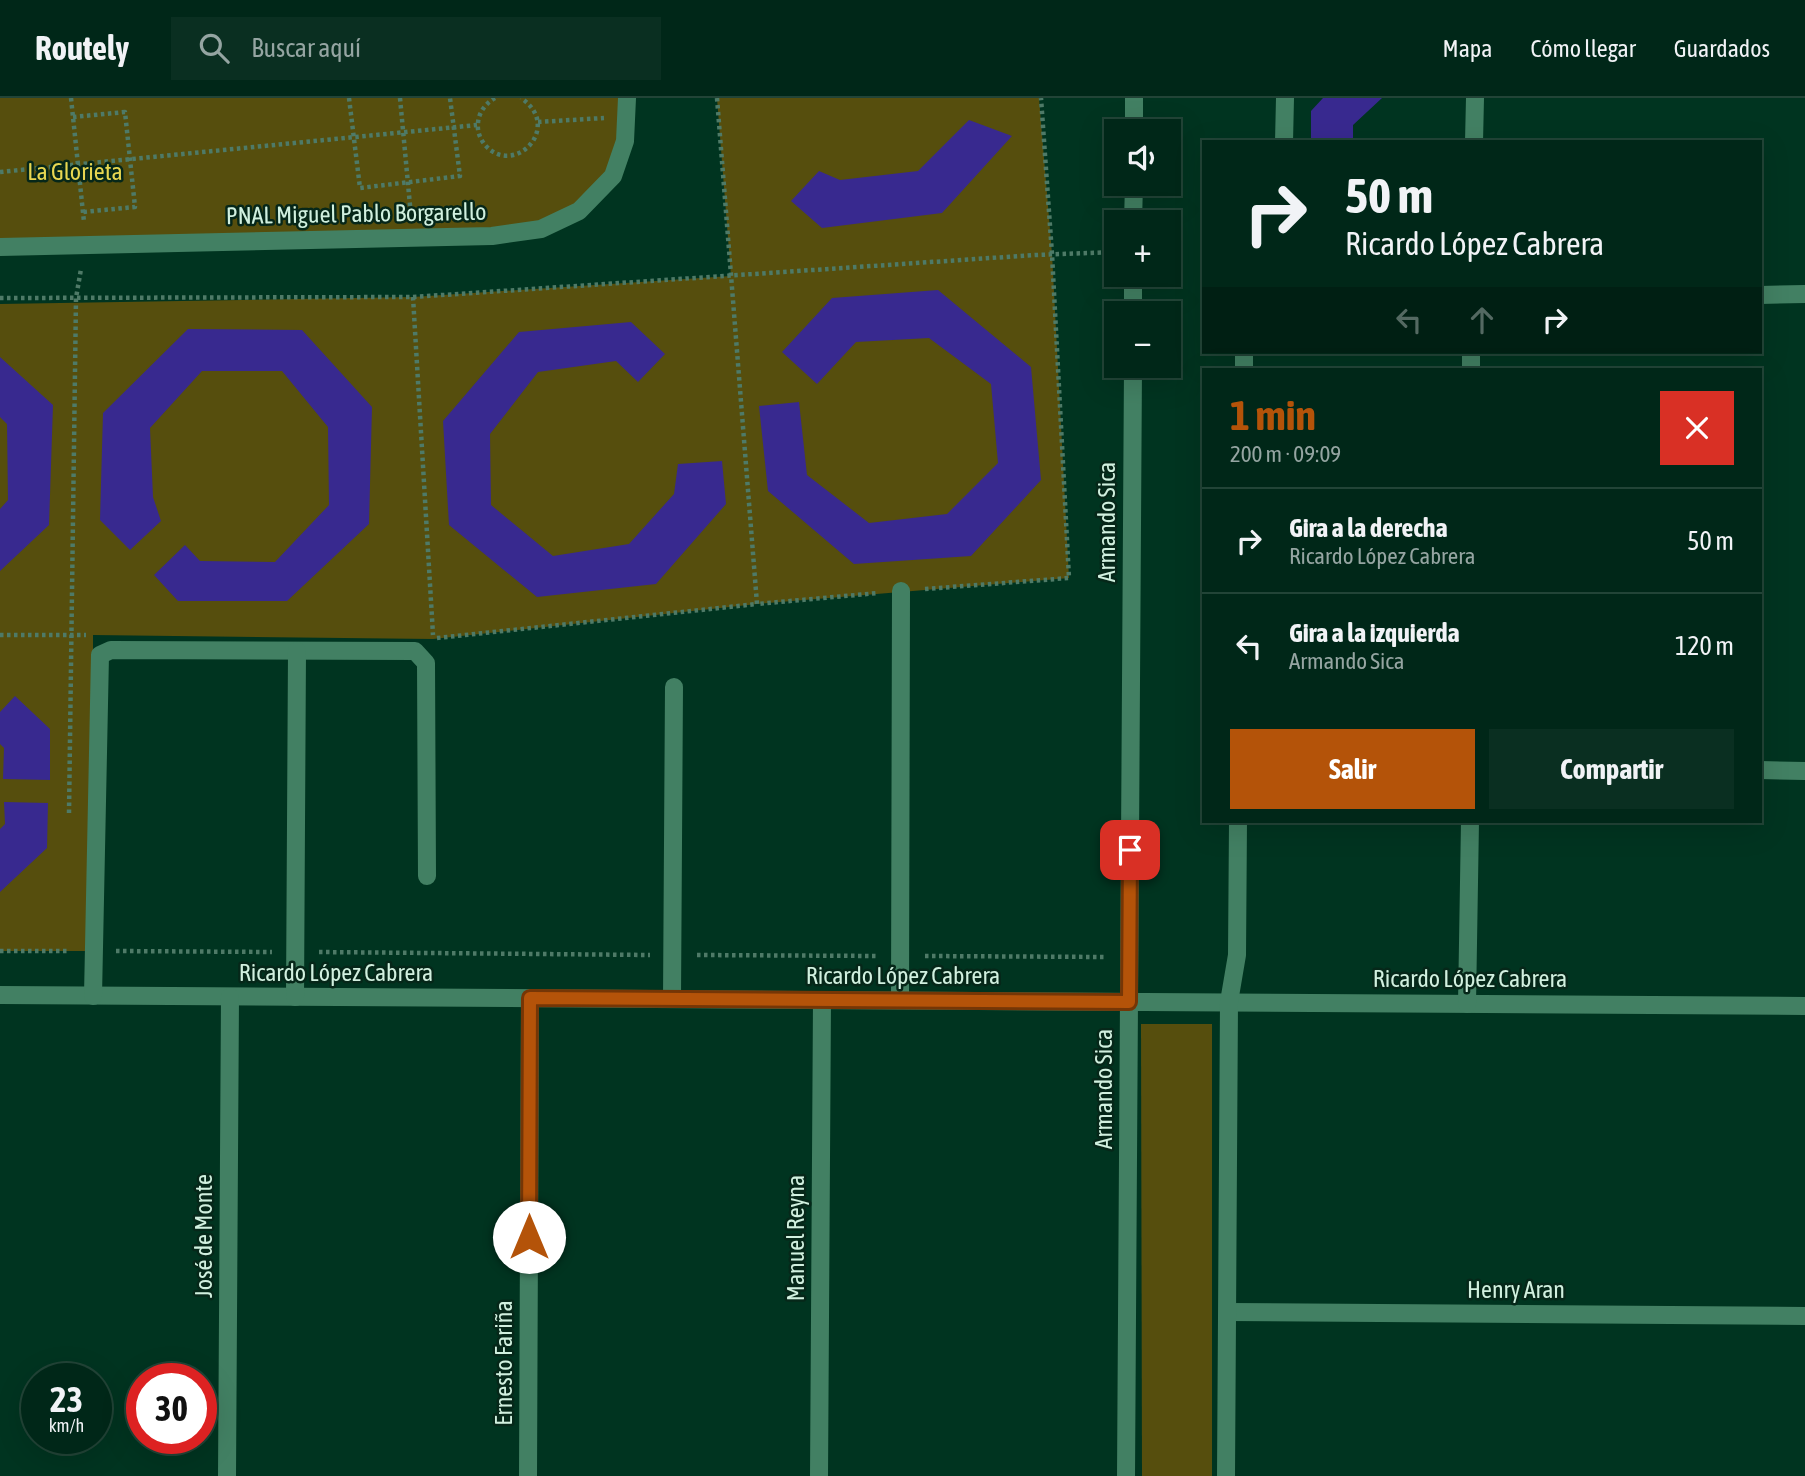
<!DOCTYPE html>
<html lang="es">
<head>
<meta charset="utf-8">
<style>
  body { margin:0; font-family:"Asap Condensed",sans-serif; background:#0a2f21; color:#f1f3f6; height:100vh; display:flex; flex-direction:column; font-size:26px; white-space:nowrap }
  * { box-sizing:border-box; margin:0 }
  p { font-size:23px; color:#95a5a2 }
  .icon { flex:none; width:38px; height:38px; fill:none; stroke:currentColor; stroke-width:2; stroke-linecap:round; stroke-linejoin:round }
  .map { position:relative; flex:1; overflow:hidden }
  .drawer { position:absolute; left:1202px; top:270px; width:560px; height:455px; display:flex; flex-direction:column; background:#002718; border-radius:0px; box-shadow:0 7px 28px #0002,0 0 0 2px #224437 }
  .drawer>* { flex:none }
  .hud { position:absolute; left:1202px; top:42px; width:560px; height:214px; border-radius:0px; box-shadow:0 7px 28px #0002,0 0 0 2px #224437; background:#002718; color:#f1f3f6; overflow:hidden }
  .buttons { position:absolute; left:1104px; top:21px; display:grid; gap:14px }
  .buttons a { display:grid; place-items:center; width:77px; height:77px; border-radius:0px; background:#002718; box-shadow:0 7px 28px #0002,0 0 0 2px #224437; font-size:35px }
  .speed { position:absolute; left:21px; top:1265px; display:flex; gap:14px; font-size:35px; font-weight:700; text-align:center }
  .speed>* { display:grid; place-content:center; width:91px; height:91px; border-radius:50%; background:#002718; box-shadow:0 7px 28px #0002,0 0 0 2px #224437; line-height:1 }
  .speed small { font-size:18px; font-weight:400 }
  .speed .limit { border:10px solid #d22; background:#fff; color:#111 }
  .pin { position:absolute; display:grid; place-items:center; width:60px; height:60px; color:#fff; margin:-30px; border-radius:14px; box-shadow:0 4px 10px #0006 }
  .me { position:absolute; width:77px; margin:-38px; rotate:0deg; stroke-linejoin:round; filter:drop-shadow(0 0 5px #0008) }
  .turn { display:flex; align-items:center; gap:24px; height:147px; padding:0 28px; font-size:32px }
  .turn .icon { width:91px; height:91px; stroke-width:2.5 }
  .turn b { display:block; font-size:49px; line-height:60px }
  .lanes { display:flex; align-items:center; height:66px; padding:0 28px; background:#0003; justify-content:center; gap:35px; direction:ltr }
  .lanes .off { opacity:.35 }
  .round { display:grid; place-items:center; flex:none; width:74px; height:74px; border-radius:0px; background:#0a2f21 }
  .headline { display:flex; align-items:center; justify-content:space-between; height:119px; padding:0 28px }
  h1 { font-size:42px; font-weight:700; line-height:52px; color:#b45309 }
  .action { display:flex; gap:14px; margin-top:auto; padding:14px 28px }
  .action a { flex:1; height:80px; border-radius:0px; background:#b45309; color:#fff; font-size:28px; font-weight:700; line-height:80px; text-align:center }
  .action a+a { background:#0a2f21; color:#f1f3f6 }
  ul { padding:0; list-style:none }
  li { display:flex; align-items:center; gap:21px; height:105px; padding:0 28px; border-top:2px solid #224437 }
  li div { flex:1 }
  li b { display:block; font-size:26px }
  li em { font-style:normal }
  header { display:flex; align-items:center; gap:42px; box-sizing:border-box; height:98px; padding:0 35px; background:#002718; border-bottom:2px solid #224437 }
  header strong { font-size:33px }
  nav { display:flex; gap:38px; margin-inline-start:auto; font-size:24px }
  .search { width:490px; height:63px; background:#0a2f21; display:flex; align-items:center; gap:18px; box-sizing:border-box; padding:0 24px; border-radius:0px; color:#95a5a2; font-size:26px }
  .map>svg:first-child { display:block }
</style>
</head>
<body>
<header>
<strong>Routely</strong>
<div class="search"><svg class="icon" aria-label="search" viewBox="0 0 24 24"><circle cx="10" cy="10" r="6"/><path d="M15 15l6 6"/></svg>Buscar aquí</div>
<nav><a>Mapa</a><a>Cómo llegar</a><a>Guardados</a></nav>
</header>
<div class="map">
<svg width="1805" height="1378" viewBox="0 0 1805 1378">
  <rect width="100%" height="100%" fill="#003420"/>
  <g fill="#564e0d">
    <polygon points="0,0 627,0 613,78 541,131 0,149"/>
    <polygon points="717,0 1039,0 1052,156 1069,480 757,506 433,541 93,537 93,853 0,853 0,206 413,199 731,178"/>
    <polygon points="1141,926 1212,926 1212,1378 1142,1378"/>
  </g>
  <g fill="#38298f">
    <polygon points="1323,0 1382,0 1353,27 1353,44 1311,44 1311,13"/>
    <polygon points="969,22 1012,38 942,115 822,130 791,103 819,73 840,82 918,73"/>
    <polygon points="938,192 1031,269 1041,382 971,458 854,466 768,393 759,308 799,304 807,377 869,425 947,416 998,365 991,286 929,240 856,244 817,286 782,254 832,200"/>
    <polygon points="631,224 665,256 638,284 616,263 538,274 490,336 491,407 553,458 629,446 674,396 678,366 722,363 726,406 656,486 537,499 449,427 443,323 519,234"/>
    <polygon points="188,231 302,232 372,309 369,426 287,503 178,503 154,477 185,447 200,463 275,464 329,407 328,329 282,273 202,273 150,330 153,399 161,423 130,452 100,422 103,315"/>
    <polygon points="0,259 53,307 49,427 0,473 0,411 8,402 7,326 0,319"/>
    <polygon points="15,598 50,631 50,682 3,681 4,650 0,646 0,614"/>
    <polygon points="4,704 48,705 47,750 0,794 0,731 5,726"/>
  </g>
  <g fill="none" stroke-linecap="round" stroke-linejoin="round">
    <g stroke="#4e7a67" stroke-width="4.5" stroke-dasharray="3.5 3.5" stroke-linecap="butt">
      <polyline points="71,0 84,124"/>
      <polyline points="349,0 360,90 460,78 450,0"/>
      <polyline points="400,0 411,118"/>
      <path d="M495 0C486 5 478 15 478 26 477 34 481 42 485 47 514 80 564 29 521 0"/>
      <polyline points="717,0 757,506 878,495"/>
      <polyline points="73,19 125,14 135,109 83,114"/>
      <polyline points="538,24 604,20"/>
      <polyline points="0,74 477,27"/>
      <polyline points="413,199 433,537"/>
      <polyline points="0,200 413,199 1035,157 1116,154"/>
      <polyline points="925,491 1069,480 1052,156 1041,0"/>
      <polyline points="0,537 86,537"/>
      <polyline points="437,540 757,506"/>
      <polyline points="69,715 76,200 81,171"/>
      <polyline points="0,853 69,853"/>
      <polyline points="116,853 272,854"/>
      <polyline points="319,854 650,857"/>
      <polyline points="697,857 878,858"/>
      <polyline points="925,858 1105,859"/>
    </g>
    <g stroke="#428063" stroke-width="18">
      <polyline points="1134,33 1134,0"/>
      <polyline points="1284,44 1285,0"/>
      <polyline points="1474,44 1475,0"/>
      <polyline points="1133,124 1134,86"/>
      <polyline points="0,149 492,138 541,131 579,113 613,78 625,43 627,0"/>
      <polyline points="1760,197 1805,196"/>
      <polyline points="1133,215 1133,177"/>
      <polyline points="1471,254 1471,271"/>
      <polyline points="1244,271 1244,254"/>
      <polyline points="1760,672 1805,673"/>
      <polyline points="0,897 1805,908"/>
      <polyline points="93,898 100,557 111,552 415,553 426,565 427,778"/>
      <polyline points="295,899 297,553"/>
      <polyline points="672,901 674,589"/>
      <polyline points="900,902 901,493"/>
      <polyline points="1467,906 1470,723"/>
      <polyline points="1228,1214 1805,1218"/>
      <polyline points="227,1378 230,899"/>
      <polyline points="528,1378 530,900"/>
      <polyline points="819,1378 822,902"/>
      <polyline points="1126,1378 1133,268"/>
      <polyline points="1226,1378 1229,904 1237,857 1238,723"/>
    </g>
  </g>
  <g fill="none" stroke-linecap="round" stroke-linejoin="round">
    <g stroke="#753606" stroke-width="18">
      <polyline id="route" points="529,1139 530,900 1129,904 1130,752"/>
    </g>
    <use href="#route" stroke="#b45309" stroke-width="12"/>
  </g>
  <g text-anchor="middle" stroke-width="5" stroke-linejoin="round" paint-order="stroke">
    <g font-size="24" fill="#e8d751" stroke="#062719">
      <text x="75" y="82">La Glorieta</text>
    </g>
    <g font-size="24" fill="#d1f0df" stroke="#062719">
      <text transform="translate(356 116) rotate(-1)" y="8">PNAL Miguel Pablo Borgarello</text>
      <text transform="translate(1107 424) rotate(-90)" y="8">Armando Sica</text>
      <text x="336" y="883">Ricardo López Cabrera</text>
      <text x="903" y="886">Ricardo López Cabrera</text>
      <text x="1470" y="889">Ricardo López Cabrera</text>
      <text transform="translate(1104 991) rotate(-90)" y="8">Armando Sica</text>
      <text transform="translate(204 1138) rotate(-90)" y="8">José de Monte</text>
      <text transform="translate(796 1140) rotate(-90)" y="8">Manuel Reyna</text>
      <text x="1516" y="1200">Henry Aran</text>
      <text transform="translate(504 1265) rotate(-90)" y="8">Ernesto Fariña</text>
    </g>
  </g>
</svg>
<div class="buttons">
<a><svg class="icon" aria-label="sound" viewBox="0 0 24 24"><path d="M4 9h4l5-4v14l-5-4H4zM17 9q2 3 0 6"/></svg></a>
<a>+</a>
<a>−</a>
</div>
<div class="speed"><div>23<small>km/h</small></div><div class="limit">30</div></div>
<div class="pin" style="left:1130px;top:752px;background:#d93025"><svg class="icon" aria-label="arrive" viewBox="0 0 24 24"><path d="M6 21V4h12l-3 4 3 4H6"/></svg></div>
<svg class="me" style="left:529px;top:1139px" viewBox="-20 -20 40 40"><circle r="19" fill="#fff"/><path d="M0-13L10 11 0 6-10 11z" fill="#b45309"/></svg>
<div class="hud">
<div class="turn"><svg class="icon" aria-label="right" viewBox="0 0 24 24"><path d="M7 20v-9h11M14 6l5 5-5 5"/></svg><div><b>50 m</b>Ricardo López Cabrera</div></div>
<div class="lanes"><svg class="icon off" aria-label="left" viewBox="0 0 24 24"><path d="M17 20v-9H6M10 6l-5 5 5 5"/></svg><svg class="icon off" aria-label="ahead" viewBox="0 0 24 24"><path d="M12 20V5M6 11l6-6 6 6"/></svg><svg class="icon" aria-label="right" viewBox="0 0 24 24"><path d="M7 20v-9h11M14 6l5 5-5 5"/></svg></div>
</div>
<section class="drawer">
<div class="headline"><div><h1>1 min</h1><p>200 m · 09:09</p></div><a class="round" style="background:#d93025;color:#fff"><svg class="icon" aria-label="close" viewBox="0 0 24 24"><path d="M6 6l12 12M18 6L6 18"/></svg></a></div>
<ul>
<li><svg class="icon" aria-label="right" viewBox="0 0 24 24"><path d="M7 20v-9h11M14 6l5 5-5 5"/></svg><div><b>Gira a la derecha</b><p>Ricardo López Cabrera</p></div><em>50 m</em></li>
<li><svg class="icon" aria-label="left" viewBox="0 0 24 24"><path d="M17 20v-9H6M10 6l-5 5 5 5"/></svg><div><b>Gira a la izquierda</b><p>Armando Sica</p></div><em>120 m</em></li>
</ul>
<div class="action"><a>Salir</a><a>Compartir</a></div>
</section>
</div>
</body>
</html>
